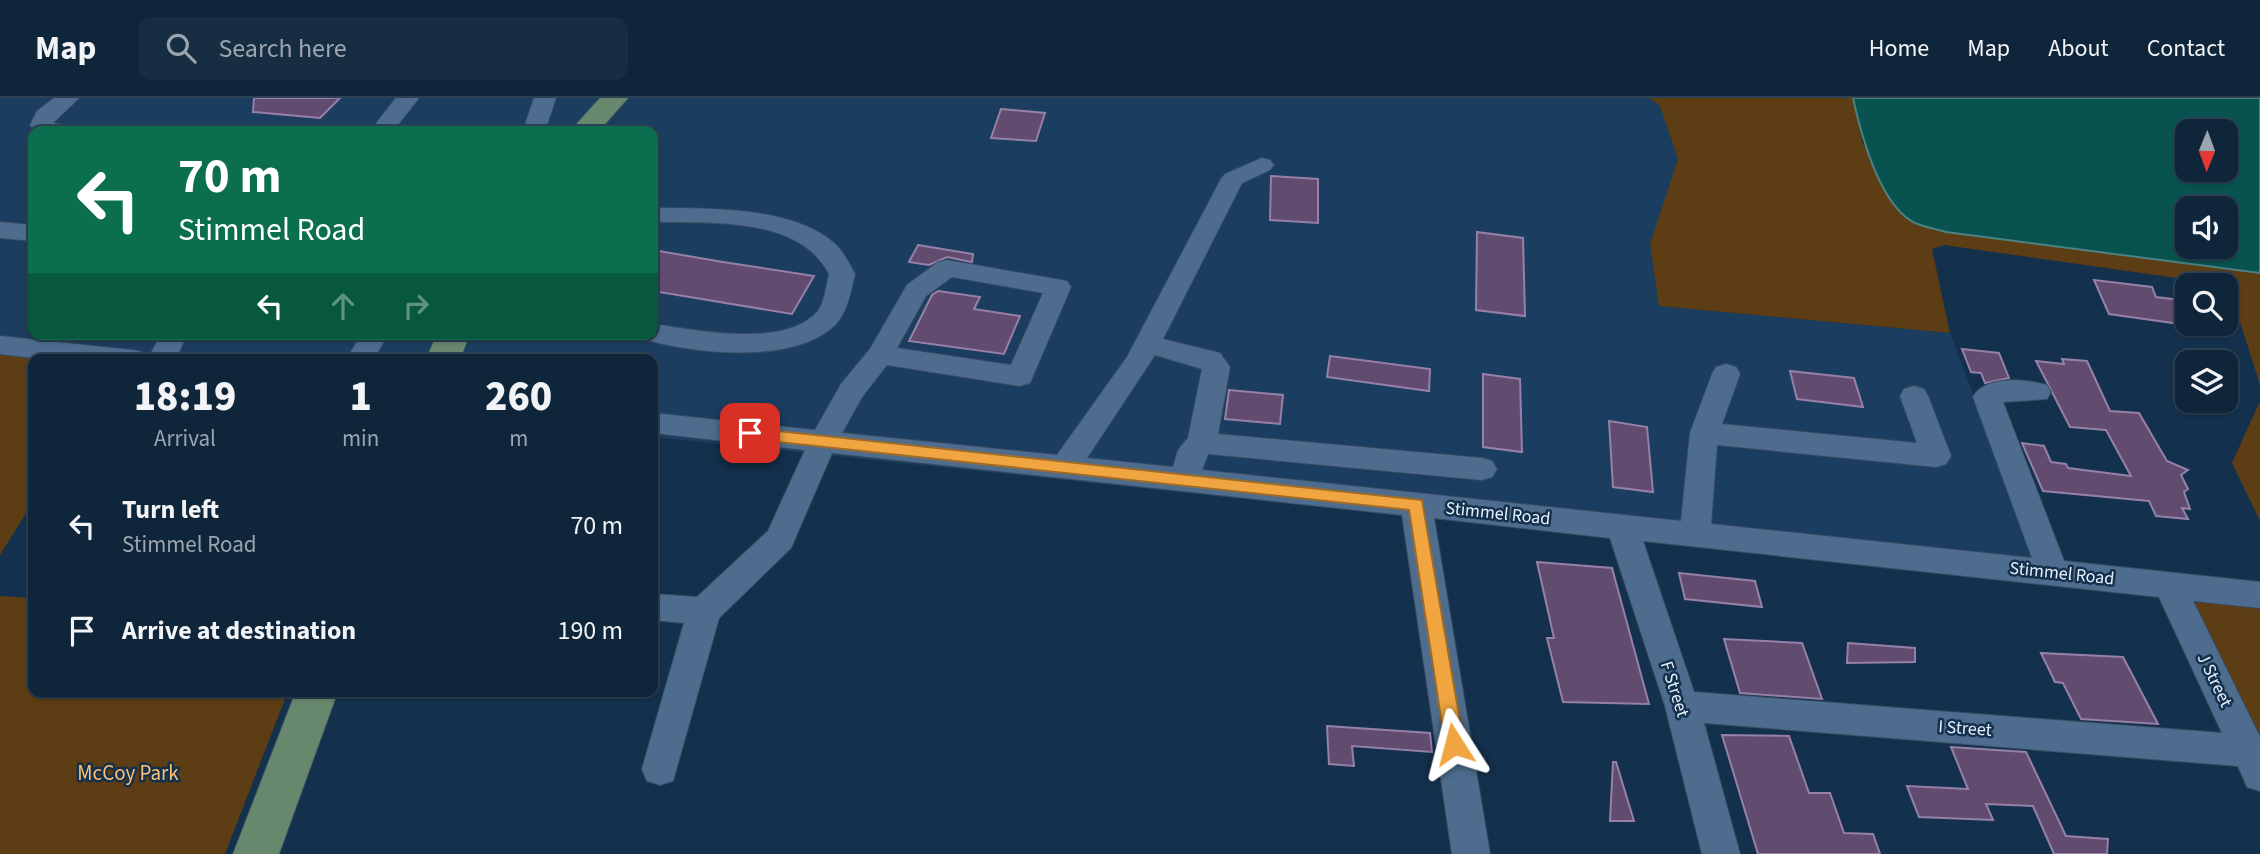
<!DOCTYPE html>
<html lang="en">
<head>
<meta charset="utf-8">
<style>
  body { margin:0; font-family:"Source Sans 3",sans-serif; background:#172d42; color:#f1f3f6; height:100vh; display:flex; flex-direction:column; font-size:26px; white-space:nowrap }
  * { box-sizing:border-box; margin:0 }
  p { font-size:23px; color:#9ba5af }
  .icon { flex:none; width:38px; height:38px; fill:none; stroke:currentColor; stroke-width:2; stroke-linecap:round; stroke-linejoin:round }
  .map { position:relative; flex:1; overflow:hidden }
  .details { position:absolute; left:28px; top:256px; width:630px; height:343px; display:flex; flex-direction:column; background:#0e253a; border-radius:14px; box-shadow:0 2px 5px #0004,0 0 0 2px #2e4254 }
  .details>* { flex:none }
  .hud { position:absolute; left:28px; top:28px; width:630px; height:214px; border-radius:14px; box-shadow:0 2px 5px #0004,0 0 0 2px #2e4254; background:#0b6e4f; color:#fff; overflow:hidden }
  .needle { width:46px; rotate:181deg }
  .controls { position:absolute; left:2175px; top:21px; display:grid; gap:14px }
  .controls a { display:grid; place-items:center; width:63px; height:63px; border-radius:14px; background:#0e253a; box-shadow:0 2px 5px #0004,0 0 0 2px #2e4254; font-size:35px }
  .pin { position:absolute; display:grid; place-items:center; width:60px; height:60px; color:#fff; margin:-30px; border-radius:14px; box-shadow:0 4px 10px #0006 }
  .me { position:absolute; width:77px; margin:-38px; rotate:351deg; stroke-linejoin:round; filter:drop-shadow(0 0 5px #0008) }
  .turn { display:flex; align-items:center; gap:24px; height:147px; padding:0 35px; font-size:32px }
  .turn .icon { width:91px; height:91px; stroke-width:2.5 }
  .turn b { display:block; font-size:49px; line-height:60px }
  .lanes { display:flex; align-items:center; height:66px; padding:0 35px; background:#0003; justify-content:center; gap:35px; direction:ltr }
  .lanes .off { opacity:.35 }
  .eta { display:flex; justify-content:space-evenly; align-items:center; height:119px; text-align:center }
  .eta b { font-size:42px; font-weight:800; line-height:49px }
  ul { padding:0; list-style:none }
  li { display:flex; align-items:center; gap:21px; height:105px; padding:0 35px }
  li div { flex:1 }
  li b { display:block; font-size:26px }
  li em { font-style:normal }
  header { display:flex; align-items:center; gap:42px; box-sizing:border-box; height:98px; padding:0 35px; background:#0e253a; border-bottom:2px solid #2e4254 }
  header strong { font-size:33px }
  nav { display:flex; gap:38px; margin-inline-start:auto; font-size:24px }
  .search { width:490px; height:63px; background:#172d42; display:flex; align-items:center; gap:18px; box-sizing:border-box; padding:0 24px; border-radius:14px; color:#9ba5af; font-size:26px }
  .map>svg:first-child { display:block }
</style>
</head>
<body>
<header>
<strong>Map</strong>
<div class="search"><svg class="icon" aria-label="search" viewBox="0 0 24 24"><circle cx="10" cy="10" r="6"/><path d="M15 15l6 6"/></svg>Search here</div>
<nav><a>Home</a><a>Map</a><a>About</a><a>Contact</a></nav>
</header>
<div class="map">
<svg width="2260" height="756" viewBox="0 0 2260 756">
  <rect width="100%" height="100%" fill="#13314d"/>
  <path fill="#1b3d5f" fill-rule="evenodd" d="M0 0H1649L1660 7 1678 61 1650 146 1660 208 1950 235 2044 485 653 339V261H52L0 255ZM33 33H653V236H33Z"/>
  <g fill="#5c3d14">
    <polygon points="1649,0 1853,0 1863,46 1946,134 2260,175 2260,287 2236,211 2226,195 2226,187 1944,147 1932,151 1950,235 1659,208 1650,146 1678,61 1660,8"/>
    <polygon points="0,255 52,261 33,261 33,404 0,457"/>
    <polygon points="2260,303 2260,423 2232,365"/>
    <polygon points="0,498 33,500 33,593 288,593 225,756 0,756"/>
    <polygon points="2208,503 2260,509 2260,647 2193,511 2196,505"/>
  </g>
  <path fill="#085350" stroke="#4b8284" stroke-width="2" fill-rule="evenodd" d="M1853 0H2260V175L1946 134C1936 131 1924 129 1915 125 1879 107 1861 36 1853 0ZM2188 33H2226V72H2188ZM2188 110H2226V149H2188Z"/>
  <g fill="#614c70" stroke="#9780a8" stroke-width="2">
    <polygon points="254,0 340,0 320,20 253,14"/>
    <polygon points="1001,11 1045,15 1036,43 991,40"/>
    <polygon points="1271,78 1318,81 1318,125 1270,122"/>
    <polygon points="1477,134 1523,140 1525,218 1476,212"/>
    <polygon points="918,147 973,156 972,164 947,159 929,167 909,164"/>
    <polygon points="653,152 723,164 814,178 792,216 653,193"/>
    <polygon points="2094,182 2152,189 2156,199 2180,202 2188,217 2188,226 2194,228 2109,216"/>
    <polygon points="938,193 980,199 974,211 1020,218 1004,256 909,243 932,197"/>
    <polygon points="1962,251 1999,255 2009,280 1985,285 1981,275 1971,274"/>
    <polygon points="1330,258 1430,271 1429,293 1327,279"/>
    <polygon points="2062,261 2087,263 2110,313 2139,315 2167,363 2188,372 2181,377 2188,391 2184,394 2190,411 2182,410 2188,421 2156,418 2149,403 2043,393 2022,345 2044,348 2051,364 2066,366 2068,370 2131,378 2106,332 2070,329 2036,263 2064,266"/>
    <polygon points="1790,273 1854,280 1863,309 1797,301"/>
    <polygon points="1483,276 1520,281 1522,354 1483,349"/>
    <polygon points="1229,292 1283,297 1280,326 1225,321"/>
    <polygon points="1609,323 1647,329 1653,394 1613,389"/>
    <polygon points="1537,464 1612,470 1649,606 1563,604 1547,540 1554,540"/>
    <polygon points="1679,475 1755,483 1762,509 1685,501"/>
    <polygon points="1724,541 1802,545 1822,601 1740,595"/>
    <polygon points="1848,545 1915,550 1915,564 1847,565"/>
    <polygon points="2041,555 2123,559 2158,626 2081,621 2063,585 2055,584"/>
    <polygon points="1327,628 1430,635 1432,654 1352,648 1354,668 1329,666"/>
    <polygon points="1722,637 1789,638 1809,695 1830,695 1844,735 1873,736 1880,756 1758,756"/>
    <polygon points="1951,649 2026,654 2066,738 2108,741 2107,756 2054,756 2033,708 1986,706 1993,722 1919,719 1907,688 1968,691"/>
    <polygon points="1613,664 1616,664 1634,723 1610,723"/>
  </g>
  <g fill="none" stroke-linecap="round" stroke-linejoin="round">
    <g stroke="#374c62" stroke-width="2">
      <g id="minor">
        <polygon points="54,0 79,0 53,25 71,28 74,33 35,33 30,27 37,13"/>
        <polygon points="396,0 419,0 393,33 370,33"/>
        <polygon points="534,0 556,0 545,33 523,33"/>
        <path d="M1262 60 1270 62 1274 67 1270 72 1242 85 1163 241 1220 255 1230 269 1218 336 1482 360 1492 363 1497 371 1492 379 1482 382 1208 356 1202 372 1681 423 1690 335 1712 276 1716 269 1726 266 1736 269 1740 276 1722 326 1917 345 1900 298 1904 291 1914 288 1924 291 1928 298 1951 358 1946 366 1936 369 1717 347 1711 426 2032 460 1973 299C1985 277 2026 281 2047 287L2051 294 2047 301 2003 304 2064 463 2260 484V510L2193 503 2260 639V693L2247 689 2238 668 1704 625 1740 756H1702L1665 608 1610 440 1434 420 1490 756H1452L1402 417 832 355 791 450 719 520 673 683 660 687 647 683 642 671 684 525 653 522V496L697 499 768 433 805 352 653 335V315L815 332 841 286 870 251 907 187 938 164 947 162 1067 183 1071 189 1030 285 1020 288 887 267 862 299 842 335 1057 357 1127 259 1221 81 1225 76ZM952 179 1043 195 1011 267 897 250 926 198ZM1155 257 1202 271 1188 340 1178 352 1173 369 1087 360ZM1643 443 2159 499 2222 635 1694 594Z"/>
        <path d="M653 110C706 110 797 108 837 148 845 156 850 167 855 176 851 193 848 212 836 226 796 267 694 256 644 241L640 236H653V226C696 232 786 251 818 213 825 203 826 187 829 176 799 118 709 125 653 124Z"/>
        <polygon points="0,124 33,127 33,143 0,140"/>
        <polygon points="161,236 187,236 176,261 148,261"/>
        <polygon points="361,236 388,236 374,261 347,261"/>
        <polygon points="0,238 132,252 142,254 145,261 42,261 0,256"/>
      </g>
    </g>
    <g stroke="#374c62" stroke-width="2">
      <g id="major">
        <polygon points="600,0 628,0 599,33 570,33"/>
        <polygon points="437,236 470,236 460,261 426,261"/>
        <polygon points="296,593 338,593 279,756 233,756"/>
      </g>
    </g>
    <use href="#minor" fill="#4e6d8e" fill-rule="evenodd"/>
    <use href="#major" fill="#68886e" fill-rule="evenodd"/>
  </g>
  <polygon fill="#f1a540" stroke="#9d6b2a" stroke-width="2" points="750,330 1422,402 1464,646 1461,652 1454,654 1448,652 1445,646 1409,412 750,341 742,335"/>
  <g text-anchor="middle" stroke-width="5" stroke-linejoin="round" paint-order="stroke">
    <g font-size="18" fill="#e6f0fc" stroke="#13314d">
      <text transform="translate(1498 415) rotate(6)" y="6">Stimmel Road</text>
      <text transform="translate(2062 475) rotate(6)" y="6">Stimmel Road</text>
      <text transform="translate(2215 582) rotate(64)" y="6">J Street</text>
      <text transform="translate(1675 591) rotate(72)" y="6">F Street</text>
      <text transform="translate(1965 630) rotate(4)" y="6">I Street</text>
    </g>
    <g font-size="21" fill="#fbbf77" stroke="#13314d">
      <text x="128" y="682">McCoy Park</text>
    </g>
  </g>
</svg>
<div class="controls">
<a><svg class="needle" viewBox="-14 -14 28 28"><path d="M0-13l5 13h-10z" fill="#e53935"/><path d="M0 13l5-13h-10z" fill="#9ba5af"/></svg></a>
<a><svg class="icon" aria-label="sound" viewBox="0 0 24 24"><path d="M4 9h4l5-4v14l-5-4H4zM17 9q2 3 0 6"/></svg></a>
<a><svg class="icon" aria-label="search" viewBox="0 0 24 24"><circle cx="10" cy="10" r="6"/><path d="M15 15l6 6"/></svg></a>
<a><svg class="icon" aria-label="layers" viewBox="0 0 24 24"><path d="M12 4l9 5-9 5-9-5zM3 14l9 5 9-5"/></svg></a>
</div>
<div class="pin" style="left:750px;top:335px;background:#d93025"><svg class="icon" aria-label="arrive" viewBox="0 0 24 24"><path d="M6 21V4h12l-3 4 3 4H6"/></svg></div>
<svg class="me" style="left:1454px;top:646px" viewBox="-20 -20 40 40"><path d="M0-17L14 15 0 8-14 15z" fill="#f1a540" stroke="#fff" stroke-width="4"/></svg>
<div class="hud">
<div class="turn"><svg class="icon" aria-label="left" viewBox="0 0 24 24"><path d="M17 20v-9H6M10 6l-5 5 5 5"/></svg><div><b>70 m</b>Stimmel Road</div></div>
<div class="lanes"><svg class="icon" aria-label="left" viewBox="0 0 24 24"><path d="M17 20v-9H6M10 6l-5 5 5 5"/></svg><svg class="icon off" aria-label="ahead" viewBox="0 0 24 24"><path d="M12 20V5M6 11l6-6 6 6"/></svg><svg class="icon off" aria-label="right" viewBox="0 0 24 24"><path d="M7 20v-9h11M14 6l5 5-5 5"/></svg></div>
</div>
<section class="details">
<div class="eta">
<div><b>18:19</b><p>Arrival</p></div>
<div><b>1</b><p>min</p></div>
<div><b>260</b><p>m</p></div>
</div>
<ul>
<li><svg class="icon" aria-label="left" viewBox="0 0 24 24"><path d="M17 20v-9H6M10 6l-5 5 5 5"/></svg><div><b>Turn left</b><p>Stimmel Road</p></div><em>70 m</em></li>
<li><svg class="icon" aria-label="arrive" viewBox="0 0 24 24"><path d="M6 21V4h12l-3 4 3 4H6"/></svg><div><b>Arrive at destination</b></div><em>190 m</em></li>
</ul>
</section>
</div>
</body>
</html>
